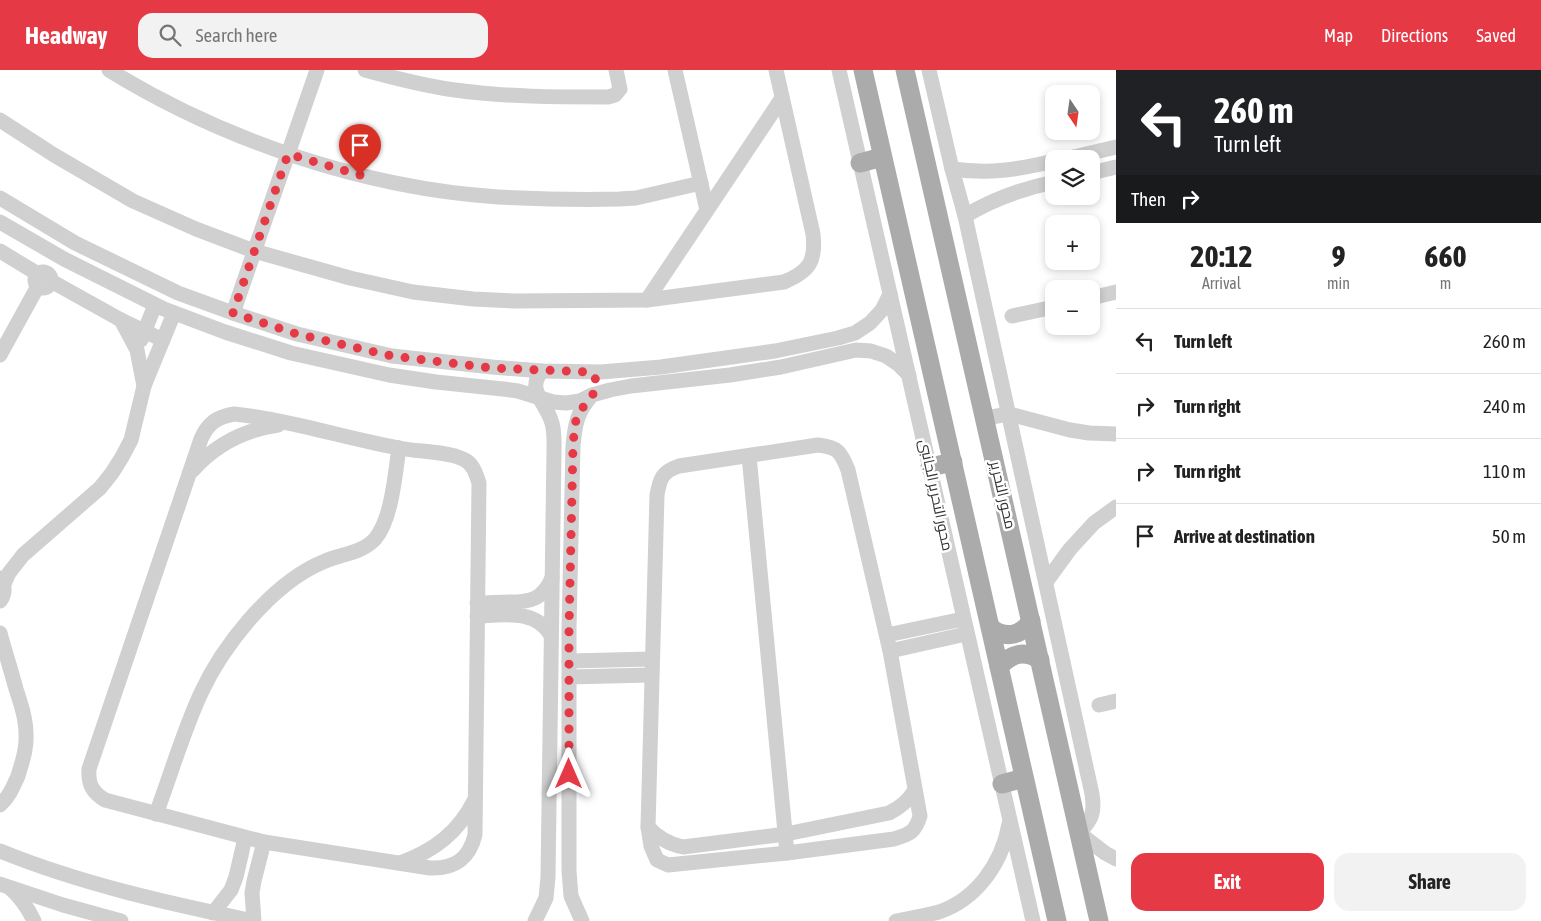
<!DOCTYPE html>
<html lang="en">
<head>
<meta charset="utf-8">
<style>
  body { margin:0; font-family:"Asap Condensed",Cairo,sans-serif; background:#f2f2f2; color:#222; height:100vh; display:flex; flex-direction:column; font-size:19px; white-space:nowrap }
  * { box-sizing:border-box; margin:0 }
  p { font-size:16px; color:#767676 }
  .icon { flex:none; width:28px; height:28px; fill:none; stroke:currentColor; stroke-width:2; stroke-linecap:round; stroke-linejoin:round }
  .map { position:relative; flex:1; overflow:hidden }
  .sheet { display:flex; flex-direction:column; background:#fff; width:425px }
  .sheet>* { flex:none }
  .banner { background:#202124; color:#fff; overflow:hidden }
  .needle { width:32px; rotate:167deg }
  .controls { position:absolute; left:1045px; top:15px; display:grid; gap:10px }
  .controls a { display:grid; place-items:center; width:55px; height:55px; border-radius:10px; background:#fff; box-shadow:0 2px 8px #0003; font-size:25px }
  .pin { position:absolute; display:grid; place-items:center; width:42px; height:42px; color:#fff; margin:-51px -21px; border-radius:50% 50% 50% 0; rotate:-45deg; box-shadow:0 0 5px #0007 }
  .pin .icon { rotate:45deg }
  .me { position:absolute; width:55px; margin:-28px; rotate:0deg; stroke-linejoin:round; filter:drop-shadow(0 0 4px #0008) }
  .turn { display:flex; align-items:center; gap:18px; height:105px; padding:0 15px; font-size:22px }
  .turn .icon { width:65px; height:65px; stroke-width:2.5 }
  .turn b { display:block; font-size:35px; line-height:42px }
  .then { display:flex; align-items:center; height:48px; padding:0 15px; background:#0003; gap:10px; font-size:19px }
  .eta { display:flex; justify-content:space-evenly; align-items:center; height:85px; text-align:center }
  .eta b { font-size:30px; font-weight:700; line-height:35px }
  .cta { display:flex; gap:10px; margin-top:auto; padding:10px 15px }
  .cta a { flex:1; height:58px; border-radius:15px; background:#e63946; color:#fff; font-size:20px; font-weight:700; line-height:58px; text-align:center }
  .cta a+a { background:#f2f2f2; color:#222 }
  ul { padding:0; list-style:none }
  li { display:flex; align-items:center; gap:15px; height:65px; padding:0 15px; border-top:1px solid #e0e0e0 }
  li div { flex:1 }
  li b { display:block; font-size:19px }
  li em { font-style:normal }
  header { display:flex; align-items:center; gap:30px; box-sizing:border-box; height:70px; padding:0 25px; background:#e63946; color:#fff }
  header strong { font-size:24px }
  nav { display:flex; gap:28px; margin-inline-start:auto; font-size:18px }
  .search { width:350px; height:45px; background:#f2f2f2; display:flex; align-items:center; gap:12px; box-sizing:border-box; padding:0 18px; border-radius:15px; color:#767676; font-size:19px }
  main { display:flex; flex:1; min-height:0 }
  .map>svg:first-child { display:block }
</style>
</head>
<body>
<header>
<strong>Headway</strong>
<div class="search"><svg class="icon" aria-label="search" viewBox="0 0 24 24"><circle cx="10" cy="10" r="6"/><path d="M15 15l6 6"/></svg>Search here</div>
<nav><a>Map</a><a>Directions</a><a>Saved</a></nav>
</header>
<main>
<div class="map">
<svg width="1116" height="851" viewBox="0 0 1116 851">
  <rect width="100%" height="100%" fill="#fff"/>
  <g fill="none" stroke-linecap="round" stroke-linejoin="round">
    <g stroke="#d0d0d0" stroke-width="15">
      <path d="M109 0C223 70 363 118 498 127 538 129 579 130 619 129L636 128 701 113"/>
      <path d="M365 0C394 8 425 16 455 20 506 27 557 27 608 27L615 25 620 19 616 0"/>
      <polyline points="675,0 707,140"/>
      <polyline points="839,0 1033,851"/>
      <path d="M929 0 952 99 965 146 1092 724C1095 743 1092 749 1079 763L1105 783 1116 789"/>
      <path d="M0 50 54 85 133 131 196 159 254 181 350 208 413 222 473 229 515 231 647 230 784 212C810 201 816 191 813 164L776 0"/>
      <polyline points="1065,89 1116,77"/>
      <path d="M952 99C990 104 1016 100 1054 91"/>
      <polyline points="1091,103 1116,97"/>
      <polyline points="0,128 75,173 178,223 233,243 297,264 392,286 492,297 542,301 601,302 661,297 775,281 838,268 855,263 870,253 882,240 890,224"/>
      <path d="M965 146C993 129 1021 119 1054 112"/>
      <polyline points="0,152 64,189 164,239 225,262 291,283 389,305 436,312 503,319 518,321 553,332 566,333 580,331 592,325 610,320 631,316 730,305 781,297 856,280 871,281 886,286 898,294 909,305"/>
      <polyline points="0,181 38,204"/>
      <circle cx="43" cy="210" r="8"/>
      <polyline points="51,211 121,250 163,270"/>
      <polyline points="1091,228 1116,222"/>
      <polyline points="647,230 782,28"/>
      <polyline points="233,243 317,0"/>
      <polyline points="1012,246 1054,237"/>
      <polyline points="141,270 155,235"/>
      <polyline points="0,285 38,216"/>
      <polyline points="144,316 174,243"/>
      <path d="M234 344C290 350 344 368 399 378 418 382 446 381 463 389 473 393 476 404 479 413L475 765C469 789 455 799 430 798L264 772 105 730C92 722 88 714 89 699L201 369C208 353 217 347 234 344Z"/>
      <polyline points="985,348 1009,344 1070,360 1089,363 1116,364"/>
      <path d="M818 375C838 377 841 382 848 400L890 581 920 746C915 763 909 764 894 769L787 783 668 795 657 790 651 776 648 757 657 425C660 408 662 402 679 396Z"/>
      <polyline points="749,386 787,783"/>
      <path d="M193 400C216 374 244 360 278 355"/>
      <path d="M0 508C5 515 6 523 0 531"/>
      <polyline points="1046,512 1070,479 1094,453 1116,437"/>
      <polyline points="4,514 9,503 23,485 100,418 112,403 122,387 131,370 144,316 137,280 121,250"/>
      <path d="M477 533C488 533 499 532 510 532 531 532 543 529 552 508"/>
      <path d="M477 546C504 545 535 539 551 565"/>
      <path d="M0 563C5 582 11 600 16 619 21 634 26 649 26 664 27 679 22 692 18 706 13 717 9 727 0 735"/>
      <polyline points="887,565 963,549"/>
      <polyline points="890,581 966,564"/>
      <polyline points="569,591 651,589"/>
      <polyline points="569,607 651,605"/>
      <polyline points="1099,635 1116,631"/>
      <path d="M156 744C171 704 183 662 201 623 213 597 230 572 249 550 270 526 294 504 323 492 340 484 361 484 375 469 392 449 395 404 399 378"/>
      <path d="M648 757C658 768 668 774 683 777L786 764 889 743C901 737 908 731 915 720"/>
      <path d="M0 781C81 814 167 833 253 851"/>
      <path d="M400 793C434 781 459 762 475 729"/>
      <polyline points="0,814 63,835 121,851"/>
      <path d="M11 819C21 828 28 838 34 851"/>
      <polyline points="213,843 231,820 236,807 245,768"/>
      <polyline points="254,851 252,823 254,811 264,772"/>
      <path d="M535 851 546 828 548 807 554 381C554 371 555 360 551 350 545 332 526 319 542 301"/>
      <path d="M582 851 571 826 569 801V559L573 376C575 354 577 342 592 325"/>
      <path d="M896 851C910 848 925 846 939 842 977 829 1002 793 1009 754"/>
    </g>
    <g stroke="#ababab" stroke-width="19">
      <polyline points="863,0 1057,851"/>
      <polyline points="905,0 1099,851"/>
      <polyline points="860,93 882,87"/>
      <polyline points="930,397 953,392"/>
      <path d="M991 558C1005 569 1021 566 1031 551"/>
      <path d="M999 597C1011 583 1025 580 1040 590"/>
      <polyline points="1002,714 1024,708"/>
    </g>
  </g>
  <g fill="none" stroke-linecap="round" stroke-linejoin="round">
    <path stroke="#e63946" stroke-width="9" stroke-dasharray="0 16.2" d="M360 105 288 84 233 243 297 264 392 286 492 298 590 302C608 318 583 332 577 347 574 356 574 366 573 376L569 559V704"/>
  </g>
  <g text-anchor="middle" stroke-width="5" stroke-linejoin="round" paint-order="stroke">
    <g font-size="15" fill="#333" stroke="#fff">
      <text transform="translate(936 425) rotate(78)" y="5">محور التحرير الجانبى</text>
      <text transform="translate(1003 425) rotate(77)" y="5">محور التحرير</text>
    </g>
  </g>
</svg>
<div class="controls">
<a><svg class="needle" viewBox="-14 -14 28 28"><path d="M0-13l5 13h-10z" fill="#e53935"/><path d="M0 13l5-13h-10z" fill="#767676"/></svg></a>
<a><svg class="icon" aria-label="layers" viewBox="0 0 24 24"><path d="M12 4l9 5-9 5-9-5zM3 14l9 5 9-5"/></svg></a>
<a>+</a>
<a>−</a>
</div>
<div class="pin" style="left:360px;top:105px;background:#d93025"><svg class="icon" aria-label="arrive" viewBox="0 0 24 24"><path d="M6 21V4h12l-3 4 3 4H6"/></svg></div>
<svg class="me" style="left:569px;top:704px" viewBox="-20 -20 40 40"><path d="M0-17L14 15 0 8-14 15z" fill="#e63946" stroke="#fff" stroke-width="4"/></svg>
</div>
<section class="sheet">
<div class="banner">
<div class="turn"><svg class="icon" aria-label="left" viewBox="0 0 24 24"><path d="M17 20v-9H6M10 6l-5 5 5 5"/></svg><div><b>260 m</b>Turn left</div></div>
<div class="then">Then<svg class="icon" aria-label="right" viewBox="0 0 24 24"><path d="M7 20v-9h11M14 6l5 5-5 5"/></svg></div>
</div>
<div class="eta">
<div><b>20:12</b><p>Arrival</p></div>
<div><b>9</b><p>min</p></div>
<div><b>660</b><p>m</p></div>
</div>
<ul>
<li><svg class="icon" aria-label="left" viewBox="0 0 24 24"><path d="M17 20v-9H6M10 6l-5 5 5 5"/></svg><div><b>Turn left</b></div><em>260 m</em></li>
<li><svg class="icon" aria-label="right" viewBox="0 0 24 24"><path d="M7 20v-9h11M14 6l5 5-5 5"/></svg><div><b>Turn right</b></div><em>240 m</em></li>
<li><svg class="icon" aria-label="right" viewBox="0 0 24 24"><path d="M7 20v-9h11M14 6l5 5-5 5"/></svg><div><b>Turn right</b></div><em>110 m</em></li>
<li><svg class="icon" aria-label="arrive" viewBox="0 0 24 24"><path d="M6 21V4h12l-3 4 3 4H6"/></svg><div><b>Arrive at destination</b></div><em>50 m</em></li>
</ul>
<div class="cta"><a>Exit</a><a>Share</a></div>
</section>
</main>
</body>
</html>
